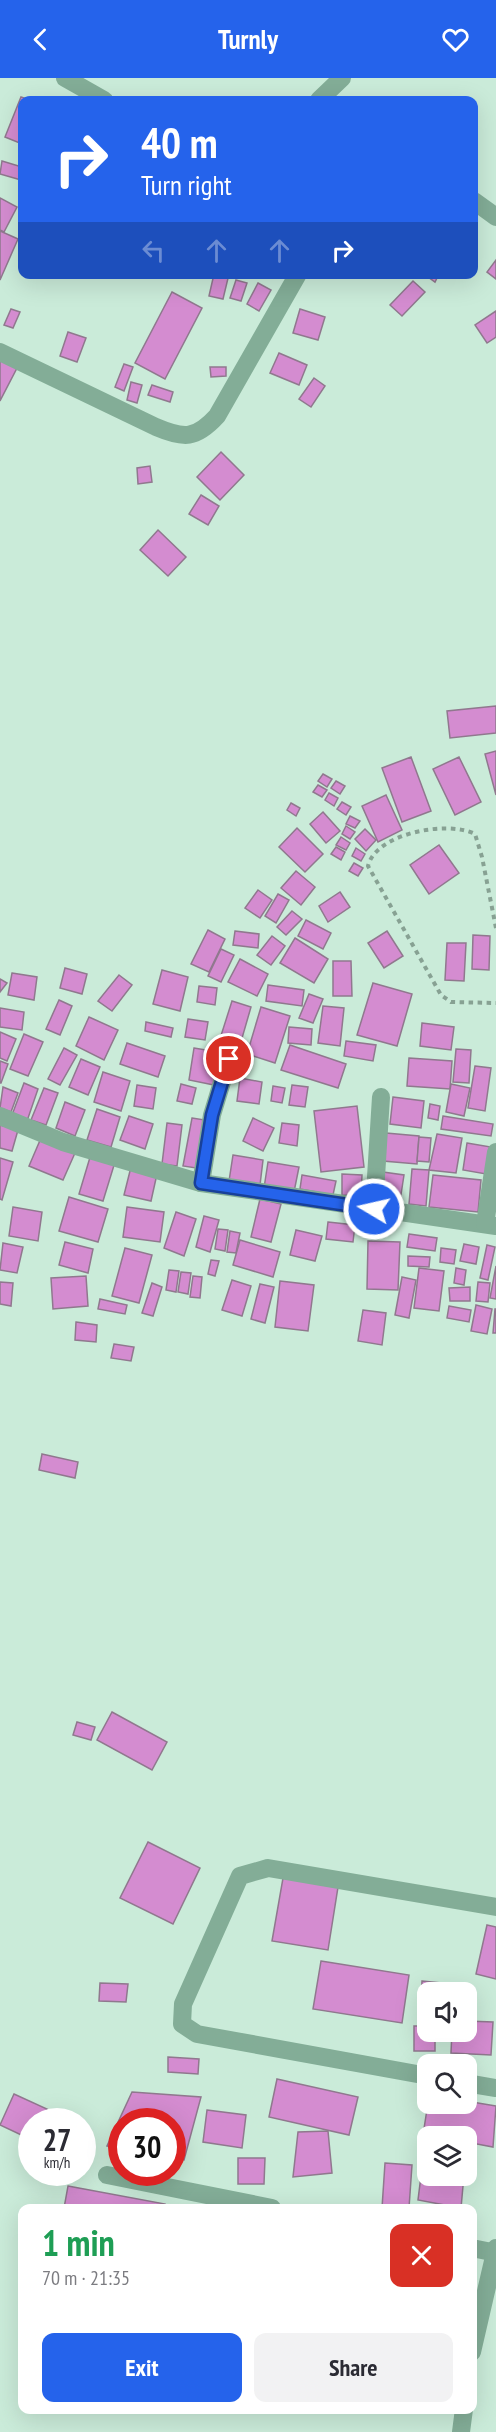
<!DOCTYPE html>
<html lang="en">
<head>
<meta charset="utf-8">
<style>
  body { margin:0; font-family:"PT Sans Narrow",sans-serif; background:#f2f2f3; color:#2b2b33; height:100vh; display:flex; flex-direction:column; font-size:22px; white-space:nowrap }
  * { box-sizing:border-box; margin:0 }
  p { font-size:20px; color:#7c7c81 }
  .icon { flex:none; width:33px; height:33px; fill:none; stroke:currentColor; stroke-width:2; stroke-linecap:round; stroke-linejoin:round }
  .map { position:relative; flex:1; overflow:hidden }
  .panel { position:absolute; left:18px; top:2126px; width:459px; height:210px; display:flex; flex-direction:column; background:#fff; border-radius:12px; box-shadow:0 6px 24px #0002 }
  .panel>* { flex:none }
  .banner { position:absolute; left:18px; top:18px; width:460px; height:183px; border-radius:12px; box-shadow:0 6px 24px #0002; background:#2563eb; color:#fff; overflow:hidden }
  .controls { position:absolute; left:417px; top:1904px; display:grid; gap:12px }
  .controls a { display:grid; place-items:center; width:60px; height:60px; border-radius:12px; background:#fff; box-shadow:0 6px 24px #0002; font-size:30px }
  .speed { position:absolute; left:18px; top:2030px; display:flex; gap:12px; font-size:30px; font-weight:700; text-align:center }
  .speed>* { display:grid; place-content:center; width:78px; height:78px; border-radius:50%; background:#fff; box-shadow:0 6px 24px #0002; line-height:1 }
  .speed small { font-size:15px; font-weight:400 }
  .speed .limit { border:9px solid #d22; background:#fff; color:#111 }
  .pin { position:absolute; display:grid; place-items:center; width:51px; height:51px; color:#fff; margin:-26px; border:3px solid #fff; border-radius:50%; box-shadow:0 2px 6px #0007 }
  .me { position:absolute; width:66px; margin:-33px; rotate:279deg; stroke-linejoin:round; filter:drop-shadow(0 0 4px #0008) }
  .turn { display:flex; align-items:center; gap:21px; height:126px; padding:0 24px; font-size:27px }
  .turn .icon { width:78px; height:78px; stroke-width:2.5 }
  .turn b { display:block; font-size:42px; line-height:51px }
  .lanes { display:flex; align-items:center; height:57px; padding:0 24px; background:#0003; justify-content:center; gap:30px; direction:ltr }
  .lanes .off { opacity:.35 }
  .round { display:grid; place-items:center; flex:none; width:63px; height:63px; border-radius:12px; background:#f2f2f3 }
  .head { display:flex; align-items:center; justify-content:space-between; height:102px; padding:0 24px }
  h1 { font-size:36px; font-weight:700; line-height:45px; color:#1e9e55 }
  .action { display:flex; gap:12px; margin-top:auto; padding:12px 24px }
  .action a { flex:1; height:69px; border-radius:12px; background:#2563eb; color:#fff; font-size:24px; font-weight:700; line-height:69px; text-align:center }
  .action a+a { background:#f2f2f3; color:#2b2b33 }
  header { display:flex; justify-content:space-between; align-items:center; height:78px; padding:0 24px; background:#2563eb; color:#fff; font-size:27px; font-weight:700 }
  .map>svg:first-child { display:block }
</style>
</head>
<body>
<header><svg class="icon" aria-label="back" viewBox="0 0 24 24"><path d="M15 5l-7 7 7 7"/></svg>Turnly<svg class="icon" aria-label="heart" viewBox="0 0 24 24"><path d="M12 20l-8-8c-3-5 5-10 8-4 3-6 11-1 8 4z"/></svg></header>
<div class="map">
<svg width="496" height="2354" viewBox="0 0 496 2354">
  <rect width="100%" height="100%" fill="#caebd9"/>
  <g fill="#d48cd0" stroke="#90788e" stroke-width="1.5">
    <polygon points="21,19 30,22 22,22 22,66 5,59"/>
    <polygon points="2,83 22,89 21,102 0,96"/>
    <polygon points="0,120 17,129 4,154 0,152"/>
    <polygon points="0,153 18,161 0,202"/>
    <polygon points="496,182 496,201 487,194"/>
    <polygon points="214,196 229,196 223,221 209,218"/>
    <polygon points="424,196 439,196 435,204"/>
    <polygon points="236,202 247,205 241,223 230,220"/>
    <polygon points="413,203 425,214 402,238 390,227"/>
    <polygon points="258,205 271,212 259,233 247,226"/>
    <polygon points="172,214 202,230 165,301 135,285"/>
    <polygon points="11,231 20,234 13,250 4,247"/>
    <polygon points="300,231 325,239 318,262 293,255"/>
    <polygon points="496,233 496,259 487,265 475,247"/>
    <polygon points="68,254 86,260 77,284 60,278"/>
    <polygon points="279,275 307,287 299,307 270,295"/>
    <polygon points="0,281 17,290 0,323"/>
    <polygon points="124,286 133,289 124,313 115,309"/>
    <polygon points="210,289 226,289 226,298 211,299"/>
    <polygon points="314,300 325,308 311,329 299,321"/>
    <polygon points="131,304 142,307 137,325 127,322"/>
    <polygon points="152,307 173,314 170,324 148,317"/>
    <polygon points="221,374 244,397 220,422 197,399"/>
    <polygon points="150,388 152,404 138,406 137,390"/>
    <polygon points="201,417 219,428 208,447 189,436"/>
    <polygon points="158,452 186,479 168,498 140,472"/>
    <polygon points="496,628 496,655 450,660 447,633"/>
    <polygon points="496,673 496,717 485,676"/>
    <polygon points="411,679 431,733 402,744 382,690"/>
    <polygon points="459,679 481,724 455,737 433,691"/>
    <polygon points="323,696 332,701 327,709 318,703"/>
    <polygon points="336,703 345,708 340,716 331,710"/>
    <polygon points="318,707 327,712 322,719 313,714"/>
    <polygon points="329,715 338,720 334,728 325,722"/>
    <polygon points="386,717 402,752 378,764 362,728"/>
    <polygon points="342,724 351,729 346,737 337,731"/>
    <polygon points="291,725 300,730 296,738 287,732"/>
    <polygon points="323,734 340,753 326,765 310,746"/>
    <polygon points="350,738 360,743 355,750 346,746"/>
    <polygon points="346,748 355,754 350,761 342,756"/>
    <polygon points="297,750 323,776 305,794 279,769"/>
    <polygon points="365,751 376,762 366,773 355,761"/>
    <polygon points="341,759 350,765 346,772 336,767"/>
    <polygon points="439,767 459,795 429,816 410,787"/>
    <polygon points="336,769 345,774 341,782 331,776"/>
    <polygon points="356,770 365,776 361,783 352,778"/>
    <polygon points="354,785 363,790 358,798 349,793"/>
    <polygon points="296,793 315,809 301,827 281,810"/>
    <polygon points="258,812 272,822 260,840 245,830"/>
    <polygon points="340,814 350,829 328,844 319,828"/>
    <polygon points="278,816 289,822 276,845 265,838"/>
    <polygon points="292,833 302,841 286,857 277,849"/>
    <polygon points="306,842 331,855 323,871 298,858"/>
    <polygon points="208,852 225,861 209,894 191,886"/>
    <polygon points="235,853 259,856 258,870 233,867"/>
    <polygon points="387,853 403,878 384,890 368,865"/>
    <polygon points="473,857 490,858 489,892 472,891"/>
    <polygon points="272,858 285,868 271,887 257,877"/>
    <polygon points="295,860 328,881 314,905 280,885"/>
    <polygon points="447,865 466,865 464,903 445,902"/>
    <polygon points="221,871 234,877 221,904 208,898"/>
    <polygon points="240,881 268,896 257,918 228,904"/>
    <polygon points="333,883 351,883 352,918 333,918"/>
    <polygon points="65,890 87,896 82,916 60,910"/>
    <polygon points="162,892 188,899 180,933 153,926"/>
    <polygon points="12,895 37,899 34,922 8,917"/>
    <polygon points="119,897 132,907 112,933 98,923"/>
    <polygon points="0,901 7,905 0,914"/>
    <polygon points="373,905 412,916 397,968 357,957"/>
    <polygon points="268,907 304,912 302,928 266,923"/>
    <polygon points="199,908 217,910 215,927 197,924"/>
    <polygon points="309,916 323,921 313,945 299,940"/>
    <polygon points="59,922 72,928 60,957 46,951"/>
    <polygon points="232,923 251,929 238,974 218,967"/>
    <polygon points="323,928 344,930 340,968 318,965"/>
    <polygon points="261,929 290,938 275,985 247,976"/>
    <polygon points="0,930 24,934 22,952 0,949"/>
    <polygon points="89,939 118,952 104,982 76,968"/>
    <polygon points="188,941 208,944 205,962 185,959"/>
    <polygon points="146,944 173,950 171,959 145,953"/>
    <polygon points="422,945 454,949 451,972 420,968"/>
    <polygon points="289,949 312,951 311,967 288,965"/>
    <polygon points="0,954 16,961 7,983 0,980"/>
    <polygon points="24,956 43,964 28,998 10,991"/>
    <polygon points="346,963 376,967 373,983 344,978"/>
    <polygon points="127,965 165,978 158,999 120,986"/>
    <polygon points="290,967 346,986 338,1010 281,992"/>
    <polygon points="64,970 77,977 60,1007 48,1001"/>
    <polygon points="194,970 224,975 219,1008 189,1002"/>
    <polygon points="456,971 471,972 469,1005 453,1004"/>
    <polygon points="409,980 452,983 450,1011 407,1008"/>
    <polygon points="81,981 100,989 88,1017 69,1009"/>
    <polygon points="0,983 8,986 1,1005 0,1005"/>
    <polygon points="475,988 491,990 485,1033 468,1030"/>
    <polygon points="103,994 130,1003 121,1033 94,1024"/>
    <polygon points="240,1000 262,1004 259,1026 237,1023"/>
    <polygon points="24,1005 38,1011 27,1043 12,1037"/>
    <polygon points="181,1006 196,1010 192,1026 177,1023"/>
    <polygon points="451,1006 470,1010 464,1038 446,1034"/>
    <polygon points="137,1007 156,1010 153,1031 134,1028"/>
    <polygon points="292,1007 308,1009 305,1029 289,1027"/>
    <polygon points="273,1008 285,1010 282,1025 271,1023"/>
    <polygon points="3,1009 18,1015 11,1034 0,1030"/>
    <polygon points="44,1010 58,1015 46,1047 31,1042"/>
    <polygon points="393,1019 424,1023 421,1050 390,1046"/>
    <polygon points="65,1024 85,1032 75,1058 56,1050"/>
    <polygon points="430,1026 440,1028 438,1042 428,1040"/>
    <polygon points="357,1028 364,1089 321,1094 314,1033"/>
    <polygon points="97,1031 120,1039 111,1069 87,1062"/>
    <polygon points="129,1038 153,1046 145,1071 120,1062"/>
    <polygon points="443,1038 493,1046 491,1058 441,1051"/>
    <polygon points="192,1040 205,1042 196,1090 183,1088"/>
    <polygon points="253,1040 274,1050 263,1073 243,1063"/>
    <polygon points="167,1045 182,1047 177,1088 162,1086"/>
    <polygon points="282,1045 299,1047 297,1068 279,1065"/>
    <polygon points="0,1047 18,1052 12,1073 0,1070"/>
    <polygon points="386,1055 419,1058 417,1086 383,1083"/>
    <polygon points="437,1056 462,1060 456,1095 429,1092"/>
    <polygon points="419,1059 431,1060 429,1084 417,1083"/>
    <polygon points="41,1060 75,1075 63,1102 29,1088"/>
    <polygon points="467,1065 491,1069 486,1096 463,1092"/>
    <polygon points="91,1076 115,1084 103,1123 79,1116"/>
    <polygon points="233,1077 263,1082 260,1107 229,1103"/>
    <polygon points="0,1080 13,1084 2,1122 0,1121"/>
    <polygon points="268,1084 299,1089 294,1114 264,1110"/>
    <polygon points="131,1089 157,1096 151,1123 124,1117"/>
    <polygon points="412,1091 429,1092 426,1128 409,1126"/>
    <polygon points="383,1094 404,1097 400,1123 379,1120"/>
    <polygon points="342,1096 362,1097 361,1118 342,1117"/>
    <polygon points="302,1097 336,1103 333,1117 300,1111"/>
    <polygon points="433,1097 481,1102 478,1134 429,1129"/>
    <polygon points="69,1119 108,1131 98,1164 59,1153"/>
    <polygon points="260,1121 281,1126 271,1164 251,1159"/>
    <polygon points="13,1129 42,1134 38,1163 9,1158"/>
    <polygon points="127,1129 164,1134 160,1164 123,1159"/>
    <polygon points="176,1134 196,1141 184,1178 164,1170"/>
    <polygon points="204,1138 219,1142 210,1174 196,1169"/>
    <polygon points="328,1144 355,1147 353,1164 326,1161"/>
    <polygon points="218,1151 228,1152 225,1173 215,1171"/>
    <polygon points="296,1152 322,1158 315,1183 290,1177"/>
    <polygon points="230,1153 240,1155 236,1175 227,1174"/>
    <polygon points="409,1156 437,1160 435,1173 407,1169"/>
    <polygon points="240,1162 280,1174 273,1199 233,1187"/>
    <polygon points="368,1163 400,1164 398,1212 367,1211"/>
    <polygon points="65,1164 93,1171 88,1195 59,1187"/>
    <polygon points="3,1165 23,1169 17,1195 0,1192"/>
    <polygon points="464,1166 479,1169 476,1186 460,1183"/>
    <polygon points="487,1167 495,1169 488,1202 480,1200"/>
    <polygon points="125,1170 152,1177 139,1225 112,1218"/>
    <polygon points="441,1170 456,1172 454,1186 440,1184"/>
    <polygon points="408,1178 430,1179 429,1189 408,1188"/>
    <polygon points="211,1182 219,1183 215,1198 208,1196"/>
    <polygon points="496,1188 496,1221 490,1220"/>
    <polygon points="419,1190 444,1193 439,1233 414,1230"/>
    <polygon points="456,1190 466,1192 464,1207 454,1205"/>
    <polygon points="169,1192 179,1193 176,1214 166,1212"/>
    <polygon points="181,1194 191,1195 188,1216 178,1214"/>
    <polygon points="86,1198 88,1228 53,1231 51,1200"/>
    <polygon points="193,1198 202,1199 200,1220 190,1219"/>
    <polygon points="402,1199 416,1202 409,1240 395,1237"/>
    <polygon points="232,1202 251,1208 242,1238 222,1232"/>
    <polygon points="280,1203 314,1207 308,1253 275,1249"/>
    <polygon points="0,1204 13,1205 11,1228 0,1226"/>
    <polygon points="478,1204 490,1205 488,1224 476,1223"/>
    <polygon points="152,1205 162,1209 153,1238 142,1235"/>
    <polygon points="260,1206 274,1209 265,1245 251,1241"/>
    <polygon points="470,1209 470,1223 450,1223 449,1210"/>
    <polygon points="100,1221 127,1227 125,1236 98,1231"/>
    <polygon points="476,1227 492,1231 487,1256 471,1253"/>
    <polygon points="449,1228 471,1232 469,1244 447,1240"/>
    <polygon points="495,1231 496,1231 496,1255 493,1255"/>
    <polygon points="363,1232 386,1235 382,1267 358,1263"/>
    <polygon points="76,1244 97,1247 96,1264 75,1262"/>
    <polygon points="114,1266 134,1269 131,1283 111,1280"/>
    <polygon points="42,1376 78,1384 75,1400 39,1392"/>
    <polygon points="112,1634 167,1664 152,1692 97,1662"/>
    <polygon points="77,1644 95,1649 91,1662 73,1657"/>
    <polygon points="148,1764 200,1790 173,1846 120,1820"/>
    <polygon points="283,1800 338,1809 328,1872 272,1863"/>
    <polygon points="487,1847 496,1849 496,1901 476,1896"/>
    <polygon points="321,1883 409,1897 402,1945 313,1931"/>
    <polygon points="422,1903 441,1905 441,1914 428,1914 428,1932 421,1931"/>
    <polygon points="100,1905 128,1906 126,1924 99,1923"/>
    <polygon points="466,1943 493,1944 491,1977 451,1975 452,1953 466,1953"/>
    <polygon points="414,1948 428,1948 428,1953 435,1953 435,1973 414,1973"/>
    <polygon points="168,1979 199,1981 198,1996 168,1994"/>
    <polygon points="277,2001 358,2019 349,2057 269,2039"/>
    <polygon points="132,2014 201,2019 184,2082 172,2080 172,2043 122,2043 122,2071 107,2068"/>
    <polygon points="14,2016 47,2031 41,2043 32,2043 32,2062 0,2047"/>
    <polygon points="466,2023 496,2028 493,2069 466,2064 466,2058 423,2057 428,2025 466,2025"/>
    <polygon points="207,2032 246,2037 242,2070 203,2064"/>
    <polygon points="328,2053 332,2095 293,2099 298,2054"/>
    <polygon points="424,2074 428,2075 428,2097 464,2097 461,2130 418,2122"/>
    <polygon points="238,2080 265,2080 264,2106 238,2106"/>
    <polygon points="385,2085 412,2087 409,2130 382,2130"/>
    <polygon points="68,2108 165,2126 164,2130 64,2130"/>
  </g>
  <g fill="none" stroke-linecap="round" stroke-linejoin="round">
    <path stroke="#87a193" stroke-width="4" stroke-dasharray="4.5 4.5" stroke-linecap="butt" d="M496 850 482 779 475 756C448 742 376 755 368 788L441 917 451 924 496 925"/>
    <g stroke="#83ad97" stroke-width="18">
      <polyline points="65,0 104,22"/>
      <polyline points="319,22 342,0"/>
      <polyline points="474,123 496,139"/>
      <path d="M0 274 156 349C184 361 196 361 217 338L298 196"/>
      <polyline points="0,1038 63,1064 201,1105 496,1148"/>
      <polyline points="201,1105 212,1037 229,981"/>
      <polyline points="374,1131 381,1019"/>
      <polyline points="485,1146 496,1074"/>
      <polyline points="428,1998 197,1956 182,1946 183,1926 240,1798 268,1790 496,1829"/>
      <polyline points="466,2005 496,2010"/>
      <polyline points="107,2097 272,2130"/>
      <polyline points="472,2170 496,2175"/>
      <polyline points="472,2274 496,2170"/>
      <polyline points="461,2354 464,2331"/>
    </g>
  </g>
  <g fill="none" stroke-linecap="round" stroke-linejoin="round">
    <g stroke="#184099" stroke-width="15">
      <polyline id="route" points="229,981 212,1037 201,1105 374,1131"/>
    </g>
    <use href="#route" stroke="#2563eb" stroke-width="10"/>
  </g>
</svg>
<div class="controls">
<a><svg class="icon" aria-label="sound" viewBox="0 0 24 24"><path d="M4 9h4l5-4v14l-5-4H4zM17 9q2 3 0 6"/></svg></a>
<a><svg class="icon" aria-label="search" viewBox="0 0 24 24"><circle cx="10" cy="10" r="6"/><path d="M15 15l6 6"/></svg></a>
<a><svg class="icon" aria-label="layers" viewBox="0 0 24 24"><path d="M12 4l9 5-9 5-9-5zM3 14l9 5 9-5"/></svg></a>
</div>
<div class="speed"><div>27<small>km/h</small></div><div class="limit">30</div></div>
<div class="pin" style="left:229px;top:981px;background:#d93025"><svg class="icon" aria-label="arrive" viewBox="0 0 24 24"><path d="M6 21V4h12l-3 4 3 4H6"/></svg></div>
<svg class="me" style="left:374px;top:1131px" viewBox="-20 -20 40 40"><circle r="17" fill="#2563eb" stroke="#fff" stroke-width="3"/><path d="M0-11L8 9 0 5-8 9z" fill="#fff"/></svg>
<div class="banner">
<div class="turn"><svg class="icon" aria-label="right" viewBox="0 0 24 24"><path d="M7 20v-9h11M14 6l5 5-5 5"/></svg><div><b>40 m</b>Turn right</div></div>
<div class="lanes"><svg class="icon off" aria-label="left" viewBox="0 0 24 24"><path d="M17 20v-9H6M10 6l-5 5 5 5"/></svg><svg class="icon off" aria-label="ahead" viewBox="0 0 24 24"><path d="M12 20V5M6 11l6-6 6 6"/></svg><svg class="icon off" aria-label="ahead" viewBox="0 0 24 24"><path d="M12 20V5M6 11l6-6 6 6"/></svg><svg class="icon" aria-label="right" viewBox="0 0 24 24"><path d="M7 20v-9h11M14 6l5 5-5 5"/></svg></div>
</div>
<section class="panel">
<div class="head"><div><h1>1 min</h1><p>70 m · 21:35</p></div><a class="round" style="background:#d93025;color:#fff"><svg class="icon" aria-label="close" viewBox="0 0 24 24"><path d="M6 6l12 12M18 6L6 18"/></svg></a></div>
<div class="action"><a>Exit</a><a>Share</a></div>
</section>
</div>
</body>
</html>
